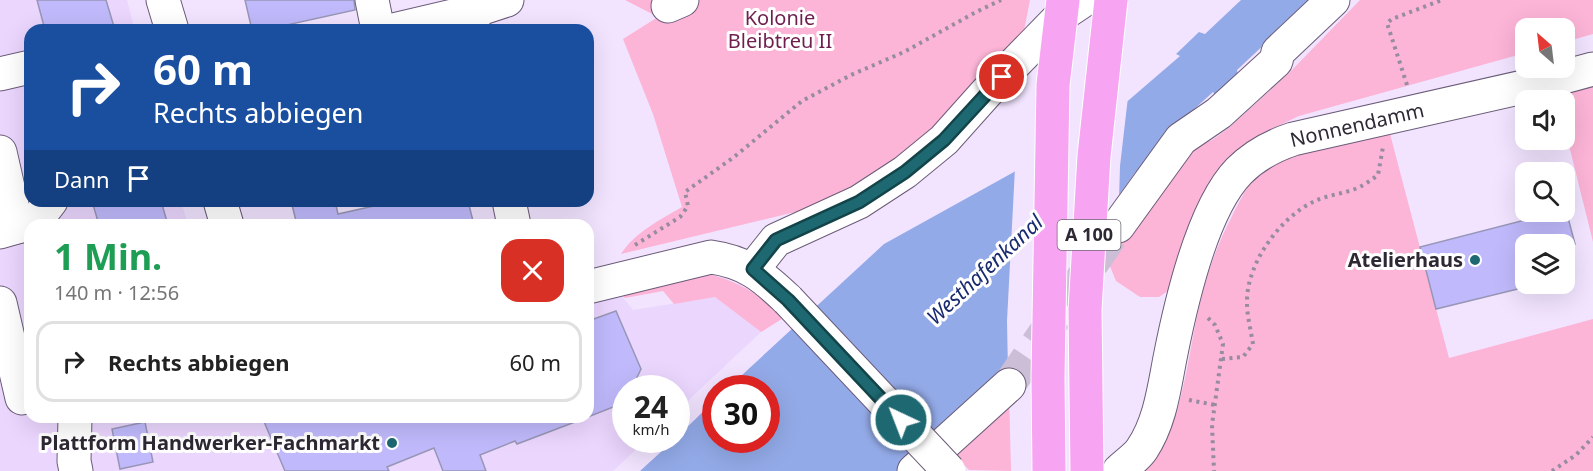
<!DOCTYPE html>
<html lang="de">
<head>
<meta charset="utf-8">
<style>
  body { margin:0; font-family:"Noto Sans",sans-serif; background:#f6f6f6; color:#222; height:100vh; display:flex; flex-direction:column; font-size:22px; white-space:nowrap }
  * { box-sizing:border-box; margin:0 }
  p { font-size:20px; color:#767676 }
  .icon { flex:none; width:33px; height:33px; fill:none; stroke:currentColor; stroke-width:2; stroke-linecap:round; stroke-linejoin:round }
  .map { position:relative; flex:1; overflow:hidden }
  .panel { position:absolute; left:24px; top:219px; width:570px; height:204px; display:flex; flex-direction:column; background:#fff; border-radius:18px; box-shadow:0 6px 24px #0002 }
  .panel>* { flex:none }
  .guide { position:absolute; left:24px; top:24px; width:570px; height:183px; border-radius:18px; box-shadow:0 6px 24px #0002; background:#1a4fa0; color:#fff; overflow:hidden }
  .needle { width:39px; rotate:332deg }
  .controls { position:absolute; left:1515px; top:18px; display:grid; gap:12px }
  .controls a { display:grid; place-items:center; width:60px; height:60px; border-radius:12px; background:#fff; box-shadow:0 6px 24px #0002; font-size:30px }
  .speed { position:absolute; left:612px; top:375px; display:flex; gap:12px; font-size:30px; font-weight:700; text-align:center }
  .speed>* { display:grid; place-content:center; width:78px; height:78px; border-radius:50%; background:#fff; box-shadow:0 6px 24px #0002; line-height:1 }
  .speed small { font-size:15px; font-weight:400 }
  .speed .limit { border:9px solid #d22; background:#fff; color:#111 }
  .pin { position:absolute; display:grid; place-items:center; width:51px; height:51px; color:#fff; margin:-26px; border:3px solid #fff; border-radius:50%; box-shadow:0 2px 6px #0007 }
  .me { position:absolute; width:66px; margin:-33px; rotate:317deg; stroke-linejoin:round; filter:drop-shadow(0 0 4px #0008) }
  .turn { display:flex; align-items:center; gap:21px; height:126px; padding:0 30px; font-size:27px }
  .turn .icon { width:78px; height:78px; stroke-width:2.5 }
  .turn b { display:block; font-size:42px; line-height:51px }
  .then { display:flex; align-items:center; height:57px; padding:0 30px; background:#0003; gap:12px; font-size:22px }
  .round { display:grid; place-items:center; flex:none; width:63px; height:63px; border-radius:18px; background:#f6f6f6 }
  .overview { display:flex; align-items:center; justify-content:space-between; height:102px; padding:0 30px }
  h1 { font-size:36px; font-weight:700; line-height:45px; color:#1e9e55 }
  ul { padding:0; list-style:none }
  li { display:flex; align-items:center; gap:18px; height:81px; margin:0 12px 9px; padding:0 18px; border:3px solid #e0e0e0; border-radius:18px }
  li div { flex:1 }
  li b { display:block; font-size:22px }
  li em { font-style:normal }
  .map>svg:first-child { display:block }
</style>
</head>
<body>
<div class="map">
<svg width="1593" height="471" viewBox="0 0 1593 471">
  <rect width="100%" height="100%" fill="#f2e4ff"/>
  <polygon fill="#ebd6fe" points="0,0 127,0 135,30 30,30 30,201 181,201 188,225 30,225 30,417 588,417 588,296 616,289 633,310 715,297 761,332 677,411 676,388 626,388 626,440 646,440 613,471 0,471"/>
  <g fill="#fcb4d7">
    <path d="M625 0H1030L1021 46 903 162 808 209 621 254C635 232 660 220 682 207L653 114 623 39 658 17Z"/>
    <polygon points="1360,0 1593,0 1593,34 1565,42 1564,28 1526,28 1525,53 1299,116 1259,135 1242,147 1172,288 1159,297 1140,297 1116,281 1107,259 1113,244 1124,227 1187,150 1212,140 1230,127 1289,73"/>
    <polygon points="1593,80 1593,242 1565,129 1564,100 1559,100 1561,90"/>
    <path d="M1389 130 1449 358 1593 319V471H1145C1187 420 1186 356 1202 295 1209 267 1220 239 1233 214 1244 191 1256 171 1278 157 1286 152 1300 151 1309 149 1336 143 1362 136 1389 130Z"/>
    <path d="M709 274C743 283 759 295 785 317L761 332 715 297 674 304 663 291 625 298 619 292Z"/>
    <polygon points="1009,392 1011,471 969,470 947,447"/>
  </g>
  <polygon fill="#93aae8" points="1241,0 1312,0 1237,70 1238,76 1216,97 1213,92 1180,122 1134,174 1080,249 1011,363 1003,372 898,471 640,471 674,440 676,440 677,437 715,400 716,440 766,440 766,388 728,388 884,244 1072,140 1115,112 1180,56 1176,54 1199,32 1205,34"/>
  <polygon fill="#f2e4ff" points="1128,97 1120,166 1119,200 1082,250 1023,350 1008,371 1007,321 1015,168 1087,128"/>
  <g fill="#c0bafc" stroke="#9896b6" stroke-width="1.5">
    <polygon points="37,0 106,0 115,30 45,30"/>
    <polygon points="245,0 354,0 355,10 282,26 282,30 252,30"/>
    <polygon points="92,201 161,201 168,225 99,225"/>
    <polygon points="291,201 335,201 338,214 396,201 468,201 474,225 297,225"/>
    <polygon points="1564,210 1566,210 1575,244 1526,244 1526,287 1436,309 1420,247"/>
    <polygon points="616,311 641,369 632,388 626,388 626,402 588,417 588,321"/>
    <polygon points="262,417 583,417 583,419 517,444 515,441 480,455 486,471 443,471 434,448 387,467 389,471 285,471"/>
    <polygon points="145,422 153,462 120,469 112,429"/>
  </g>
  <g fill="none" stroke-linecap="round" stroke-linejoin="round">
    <polyline stroke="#cbbed6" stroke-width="33" stroke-dasharray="33 16" stroke-linecap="butt" points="1009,385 1118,226"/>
    <g stroke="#6b5c79" stroke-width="35">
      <g id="minor">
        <polyline points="163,0 172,30"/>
        <polyline points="372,0 378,30"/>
        <polyline points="668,6 682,0"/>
        <polyline points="393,30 470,12"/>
        <polyline points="474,30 470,12 507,0"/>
        <polyline points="0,74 30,67"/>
        <polyline points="0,152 17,227"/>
        <polyline points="220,201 227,225"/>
        <polyline points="509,201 514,225"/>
        <polyline points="1118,226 1181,139 1219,113 1276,61 1278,52 1333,0"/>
        <polyline points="0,232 35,222 51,201"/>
        <polyline points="753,269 776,240 859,202 905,172 944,140 986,93 1063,14 1084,0"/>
        <path d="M588 287 711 257C746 262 763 276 788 300"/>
        <polyline points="0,303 22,398"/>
        <polyline points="75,417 74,461 76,471"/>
        <polyline points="914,471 1009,385"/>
        <path d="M1119 471C1126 464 1137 457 1142 449 1160 422 1164 389 1170 358 1180 307 1202 209 1239 171 1254 156 1272 146 1293 139L1545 82 1593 69"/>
      </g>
    </g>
    <g stroke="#968ca0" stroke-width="4" stroke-dasharray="3 4.5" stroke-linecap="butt">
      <polyline points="1407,85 1387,23 1392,19 1442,0"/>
      <polyline points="635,245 680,217 688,206 685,192 734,157 802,101 851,75 904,52 976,12 1001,0"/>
      <polyline points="1208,318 1215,325 1223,344 1212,425 1214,471"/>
      <path d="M1222 359 1243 357 1253 344C1251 331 1247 316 1247 303 1246 264 1280 217 1315 201 1327 195 1342 194 1355 189 1363 186 1371 180 1378 175L1383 147"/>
      <polyline points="1189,400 1215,405"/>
      <polyline points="1552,471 1576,455 1593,437"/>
    </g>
    <use href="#minor" stroke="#fff" stroke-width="33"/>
    <g stroke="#6b5c79" stroke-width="35" stroke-linecap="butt">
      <polyline id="minor-bridge" points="788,300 949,471"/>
    </g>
    <g stroke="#fff" stroke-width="35" stroke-linecap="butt">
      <g id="highway-bridge">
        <polyline points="1049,471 1048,378 1053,85 1063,0"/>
        <polyline points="1087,471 1085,310 1094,156 1111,0"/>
      </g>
    </g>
    <use href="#minor-bridge" stroke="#fff" stroke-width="33"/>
    <use href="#highway-bridge" stroke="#f7a4f2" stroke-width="33"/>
  </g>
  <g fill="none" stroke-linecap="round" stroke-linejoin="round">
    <g stroke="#134449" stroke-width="15">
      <polyline id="route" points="901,420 788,300 753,269 776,240 859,202 905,172 944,140 1002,77"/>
    </g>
    <use href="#route" stroke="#1d6871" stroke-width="10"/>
  </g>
  <g fill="#1d6871" stroke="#fff" stroke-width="2">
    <circle cx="1475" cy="260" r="6"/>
    <circle cx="392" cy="443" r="6"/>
  </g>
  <g text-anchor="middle" stroke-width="6" stroke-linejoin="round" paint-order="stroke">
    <rect fill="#fff" stroke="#6d6871" stroke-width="1.5" x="1057.5" y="220" width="63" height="30" rx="4.5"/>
    <g font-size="18" font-weight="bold" fill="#2e2834">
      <text x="1089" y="241">A 100</text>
    </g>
    <g font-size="20" fill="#6e1f4d" stroke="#fff">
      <text x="780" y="25">Kolonie<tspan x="780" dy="23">Bleibtreu II</tspan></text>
    </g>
    <g font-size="20" fill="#2e2834" stroke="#fff">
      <text transform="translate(1357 125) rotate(-13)" y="7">Nonnendamm</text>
    </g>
    <g font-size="20" font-weight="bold" fill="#2e2834" stroke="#fff" text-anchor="end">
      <text x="1463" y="267">Atelierhaus</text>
      <text x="380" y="450">Plattform Handwerker-Fachmarkt</text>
    </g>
    <g font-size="21" font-style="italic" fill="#192a70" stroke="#fff">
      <text transform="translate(985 270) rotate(-43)" y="7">Westhafenkanal</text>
    </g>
  </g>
</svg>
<div class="controls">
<a><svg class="needle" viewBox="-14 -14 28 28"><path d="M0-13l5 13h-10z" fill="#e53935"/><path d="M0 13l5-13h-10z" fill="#767676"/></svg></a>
<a><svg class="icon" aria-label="sound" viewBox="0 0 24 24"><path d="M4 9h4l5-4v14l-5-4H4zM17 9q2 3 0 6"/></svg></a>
<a><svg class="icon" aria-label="search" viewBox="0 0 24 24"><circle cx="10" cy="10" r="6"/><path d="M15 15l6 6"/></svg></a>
<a><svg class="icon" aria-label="layers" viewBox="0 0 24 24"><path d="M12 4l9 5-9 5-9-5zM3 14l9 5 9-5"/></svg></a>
</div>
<div class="speed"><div>24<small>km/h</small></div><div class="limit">30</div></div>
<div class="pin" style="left:1002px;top:77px;background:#d93025"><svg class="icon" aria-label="arrive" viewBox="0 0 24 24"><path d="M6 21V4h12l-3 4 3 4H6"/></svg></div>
<svg class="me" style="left:901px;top:420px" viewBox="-20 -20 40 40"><circle r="17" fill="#1d6871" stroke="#fff" stroke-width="3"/><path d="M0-11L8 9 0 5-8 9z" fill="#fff"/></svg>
<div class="guide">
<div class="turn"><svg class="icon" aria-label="right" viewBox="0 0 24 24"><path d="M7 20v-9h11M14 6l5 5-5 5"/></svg><div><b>60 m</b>Rechts abbiegen</div></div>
<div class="then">Dann<svg class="icon" aria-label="arrive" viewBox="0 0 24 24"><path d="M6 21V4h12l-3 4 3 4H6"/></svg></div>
</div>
<section class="panel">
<div class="overview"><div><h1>1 Min.</h1><p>140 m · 12:56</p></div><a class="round" style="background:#d93025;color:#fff"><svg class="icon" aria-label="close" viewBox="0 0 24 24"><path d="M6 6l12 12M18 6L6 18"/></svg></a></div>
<ul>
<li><svg class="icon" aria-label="right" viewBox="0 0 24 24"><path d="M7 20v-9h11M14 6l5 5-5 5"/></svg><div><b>Rechts abbiegen</b></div><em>60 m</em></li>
</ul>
</section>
</div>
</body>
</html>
